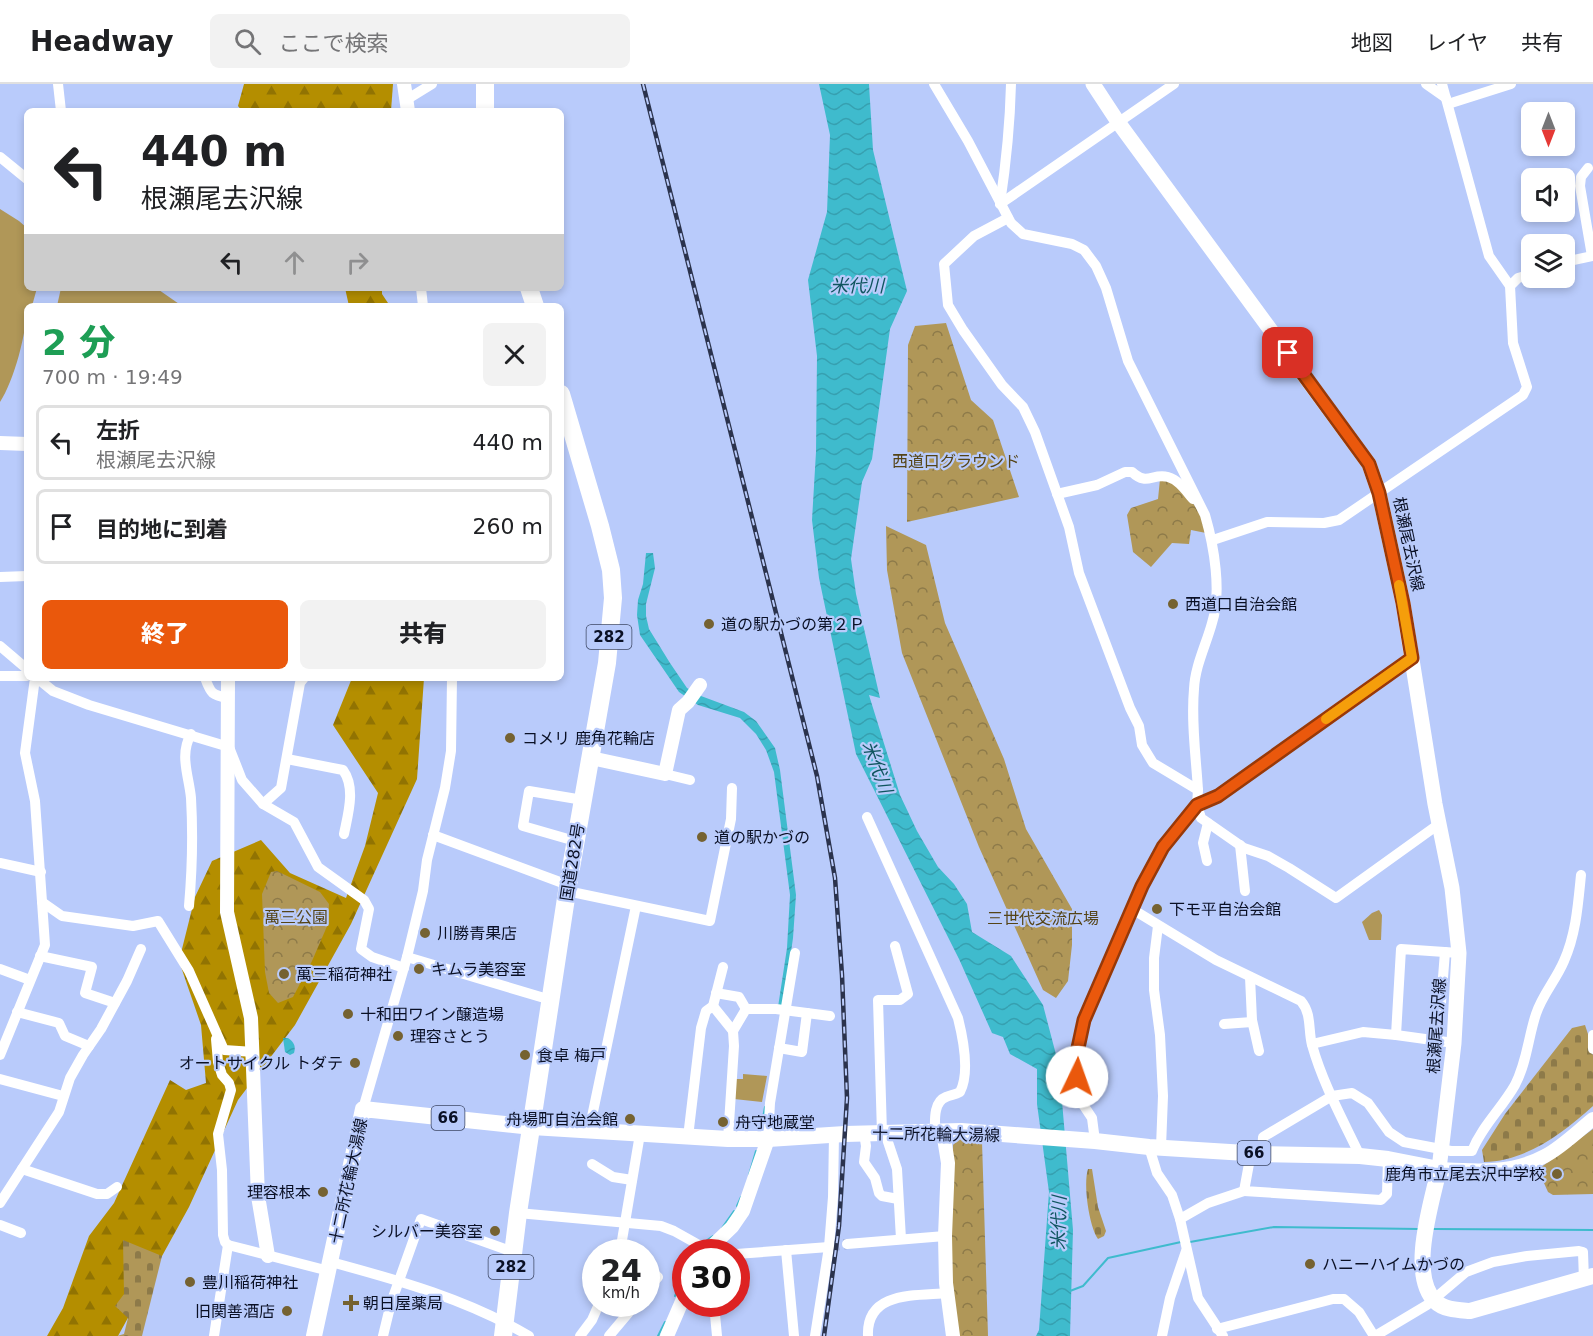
<!DOCTYPE html>
<html lang="ja">
<head>
<meta charset="utf-8">
<style>
  body { margin:0; font-family:"DejaVu Sans","Noto Sans JP",sans-serif; background:#f2f2f2; color:#202124; height:100vh; display:flex; flex-direction:column; font-size:22px; white-space:nowrap }
  * { box-sizing:border-box; margin:0 }
  p { font-size:20px; color:#757577 }
  .icon { flex:none; width:33px; height:33px; fill:none; stroke:currentColor; stroke-width:2; stroke-linecap:round; stroke-linejoin:round }
  .map { position:relative; flex:1; overflow:hidden }
  .details { position:absolute; left:24px; top:219px; width:540px; height:378px; display:flex; flex-direction:column; background:#fff; border-radius:9px; box-shadow:0 3px 9px #0003 }
  .details>* { flex:none }
  .hud { position:absolute; left:24px; top:24px; width:540px; height:183px; border-radius:9px; box-shadow:0 3px 9px #0003; background:#fff; color:#202124; overflow:hidden }
  .needle { width:39px; rotate:180deg }
  .tools { position:absolute; left:1521px; top:18px; display:grid; gap:12px }
  .tools a { display:grid; place-items:center; width:54px; height:54px; border-radius:9px; background:#fff; box-shadow:0 3px 9px #0003; font-size:30px }
  .speed { position:absolute; left:582px; top:1155px; display:flex; gap:12px; font-size:30px; font-weight:700; text-align:center }
  .speed>* { display:grid; place-content:center; width:78px; height:78px; border-radius:50%; background:#fff; box-shadow:0 3px 9px #0003; line-height:1 }
  .speed small { font-size:15px; font-weight:400 }
  .speed .limit { border:9px solid #d22; background:#fff; color:#111 }
  .pin { position:absolute; display:grid; place-items:center; width:51px; height:51px; color:#fff; margin:-26px; border-radius:12px; box-shadow:0 3px 9px #0006 }
  .me { position:absolute; width:66px; margin:-33px; rotate:3deg; stroke-linejoin:round; filter:drop-shadow(0 0 4px #0008) }
  .turn { display:flex; align-items:center; gap:21px; height:126px; padding:0 18px; font-size:27px }
  .turn .icon { width:78px; height:78px; stroke-width:2.5 }
  .turn b { display:block; font-size:42px; line-height:51px }
  .lanes { display:flex; align-items:center; height:57px; padding:0 18px; background:#0003; justify-content:center; gap:30px; direction:ltr }
  .lanes .off { opacity:.35 }
  .round { display:grid; place-items:center; flex:none; width:63px; height:63px; border-radius:9px; background:#f2f2f2 }
  .headline { display:flex; align-items:center; justify-content:space-between; height:102px; padding:0 18px }
  h1 { font-size:36px; font-weight:800; line-height:45px; color:#1e9e55 }
  .primary-button { display:flex; gap:12px; margin-top:auto; padding:12px 18px }
  .primary-button a { flex:1; height:69px; border-radius:9px; background:#ea580c; color:#fff; font-size:24px; font-weight:800; line-height:69px; text-align:center }
  .primary-button a+a { background:#f2f2f2; color:#202124 }
  ul { padding:0; list-style:none }
  li { display:flex; align-items:center; gap:18px; height:75px; margin:0 12px 9px; padding:0 6px; border:3px solid #e0e0e0; border-radius:9px }
  li div { flex:1 }
  li b { display:block; font-size:22px }
  li em { font-style:normal }
  header { display:flex; align-items:center; gap:36px; box-sizing:border-box; height:84px; padding:0 30px; background:#fff; border-bottom:2px solid #e0e0e0 }
  header strong { font-size:28px }
  nav { display:flex; gap:33px; margin-inline-start:auto; font-size:21px }
  .search { width:420px; height:54px; background:#f2f2f2; display:flex; align-items:center; gap:15px; box-sizing:border-box; padding:0 21px; border-radius:9px; color:#757577; font-size:22px }
  .map>svg:first-child { display:block }
</style>
</head>
<body>
<header>
<strong>Headway</strong>
<div class="search"><svg class="icon" aria-label="search" viewBox="0 0 24 24"><circle cx="10" cy="10" r="6"/><path d="M15 15l6 6"/></svg>ここで検索</div>
<nav><a>地図</a><a>レイヤ</a><a>共有</a></nav>
</header>
<div class="map">
<svg width="1593" height="1252" viewBox="0 0 1593 1252">
  <defs>
    <pattern id="forest-firs" width="22" height="20" patternUnits="userSpaceOnUse" patternTransform="scale(1.5)"><rect width="22" height="20" fill="#b48e00"/><path d="M5 1l3.5 6h-7zM16 11l3.5 6h-7z" fill="#917302"/></pattern>
    <pattern id="cemetery-stones" width="16" height="16" patternUnits="userSpaceOnUse" patternTransform="scale(1.5)"><rect width="16" height="16" fill="#b09758"/><path d="M2 7V4a2 2 0 0 1 4 0v3zM10 15v-3a2 2 0 0 1 4 0v3z" fill="#8d7a49"/></pattern>
    <pattern id="park-crowns" width="20" height="18" patternUnits="userSpaceOnUse" patternTransform="scale(1.5)"><rect width="20" height="18" fill="#b09758"/><path d="M2 6a3 3 0 1 1 6 0M12 15a3 3 0 1 1 6 0" fill="none" stroke="#8d7a49"/></pattern>
    <pattern id="water-waves" width="16" height="10" patternUnits="userSpaceOnUse" patternTransform="scale(1.5)"><rect width="16" height="10" fill="#3fbbcd"/><path d="M0 5q4-4 8 0t8 0" fill="none" stroke="#36a0b0"/></pattern>
  </defs>
  <rect width="100%" height="100%" fill="#b9cbfb"/>
  <g fill="#b09758">
    <path d="M0 125 19 137 27 144V204H37L32 222H27C27 248 14 297 0 318Z"/>
    <polygon points="61,204 152,204 159,206 182,222 57,222"/>
    <polygon points="1379,826 1382,831 1381,856 1369,856 1362,838 1372,829"/>
    <polygon points="743,990 767,992 762,1018 734,1015 736,995 743,995"/>
  </g>
  <g fill="url(#forest-firs)">
    <polygon points="244,0 393,0 391,27 242,27 238,22"/>
    <polygon points="345,204 382,204 382,210 390,222 349,222"/>
    <polygon points="352,594 424,594 417,695 351,840 295,941 238,1016 189,1123 118,1252 47,1252 63,1224 89,1152 114,1119 170,996 186,1006 206,999 201,941 179,877 195,813 212,777 261,756 290,789 346,814 365,762 378,709 333,641"/>
  </g>
  <g fill="url(#cemetery-stones)">
    <path d="M1585 941 1588 950V963L1593 971V1022C1562 1050 1526 1077 1484 1078L1482 1066 1505 1030 1572 944Z"/>
    <path d="M1088 1085H1092L1098 1123 1106 1147 1104 1152 1098 1155C1089 1142 1083 1100 1088 1085Z"/>
    <polygon points="123,1156 162,1172 142,1252 117,1252 124,1250 128,1234 115,1222 124,1210"/>
  </g>
  <g fill="url(#park-crowns)">
    <polygon points="946,239 971,316 993,336 1019,413 907,438 908,261 915,242"/>
    <polygon points="1160,395 1177,399 1202,431 1206,449 1191,446 1189,460 1172,459 1151,483 1133,468 1127,431 1131,424 1158,415"/>
    <polygon points="886,442 926,461 945,539 1004,675 1026,745 1072,825 1072,861 1068,897 1056,914 1043,906 979,763 902,569 887,486"/>
    <polygon points="277,787 320,808 329,820 328,840 312,877 293,913 278,919 269,909 265,888 262,810 271,788"/>
    <polygon points="1593,1045 1593,1110 1553,1111 1548,1108 1539,1088 1540,1084"/>
    <polygon points="958,1055 982,1057 988,1252 958,1252 951,1182 953,1061"/>
  </g>
  <g fill="url(#water-waves)">
    <polygon points="819,0 869,0 873,66 907,207 890,245 872,375 862,398 851,475 856,510 880,614 869,611 900,711 917,747 938,783 954,800 967,820 972,848 1011,872 1043,921 1059,982 1073,1146 1070,1252 1036,1252 1039,1246 1049,1108 1037,1020 1037,985 1010,970 1003,953 992,949 959,875 856,670 819,494 812,436 816,368 817,272 808,196 827,128 830,51"/>
    <polygon points="646,469 653,469 655,484 646,520 646,532 649,545 670,579 687,604 701,612 744,628 756,637 775,664 780,686 796,811 793,854 783,924 778,923 787,864 790,811 774,688 766,666 756,650 740,634 698,621 679,608 640,551 637,531 638,516 643,500"/>
    <path d="M283 954H288C294 958 296 962 294 969L290 971 285 968Z"/>
  </g>
  <g fill="none" stroke-linecap="round" stroke-linejoin="round">
    <g stroke="#3fbbcd" stroke-width="2">
      <polyline points="761,1044 765,1023"/>
      <polyline points="749,1091 756,1067"/>
      <polyline points="737,1122 741,1113"/>
      <polyline points="722,1144 734,1127"/>
      <polyline points="1434,1145 1593,1146"/>
      <polyline points="1190,1158 1274,1143 1419,1145"/>
      <polyline points="703,1159 713,1152"/>
      <polyline points="682,1195 686,1186"/>
      <polyline points="1070,1207 1083,1202 1108,1174 1181,1158"/>
      <polyline points="675,1212 680,1199"/>
      <polyline points="658,1252 665,1238"/>
    </g>
    <polyline stroke="#96a6d0" stroke-width="10" stroke-dasharray="10 5" stroke-linecap="butt" points="829,1163 847,1160"/>
    <g stroke="#fff" stroke-width="10">
      <polyline points="58,0 61,27"/>
      <path d="M934 0 968 57 1011 139 1023 150 1072 160 1084 166 1096 182 1106 204 1128 277 1205 431C1214 462 1222 508 1212 539 1206 561 1195 582 1194 605 1191 638 1196 673 1198 706L1197 721 1201 734 1244 764 1268 772 1289 784 1336 814 1439 740"/>
      <polyline points="1426,0 1446,14"/>
      <polyline points="406,16 432,0"/>
      <polyline points="1448,20 1511,0"/>
      <polyline points="0,73 27,95"/>
      <polyline points="1588,84 1581,93 1580,102 1592,172"/>
      <polyline points="1000,120 1174,0"/>
      <path d="M1000 120C1006 80 1010 41 1011 0"/>
      <polyline points="1008,134 974,152 944,180 948,221 963,246 1002,301 1023,323 1035,348 1069,443 1079,489 1130,624 1139,642 1142,661 1153,679 1198,706"/>
      <polyline points="1564,178 1593,172"/>
      <polyline points="1510,202 1518,194 1532,190"/>
      <polyline points="421,204 423,222"/>
      <path d="M1057 410 1097 401 1125 388H1132C1147 402 1152 389 1168 393 1179 396 1186 407 1193 415"/>
      <polyline points="1213,456 1267,438 1324,439 1339,436 1523,311 1527,303 1513,259 1510,202 1489,172 1442,0"/>
      <polyline points="0,493 27,492"/>
      <polyline points="0,562 27,585"/>
      <polyline points="0,592 27,592"/>
      <polyline points="37,594 53,607 89,621 229,663 242,696 263,720 294,738 318,783 364,816 369,825 361,865 372,873 404,884"/>
      <path d="M205 594C211 610 212 611 228 614"/>
      <path d="M287 675 343 686C356 704 348 730 344 750"/>
      <polyline points="665,690 690,696"/>
      <polyline points="263,720 281,704 300,599 304,594"/>
      <path d="M867 733 958 934C963 954 970 989 960 1008 955 1011 950 1011 946 1013 933 1018 935 1037 935 1048"/>
      <polyline points="433,751 568,801"/>
      <polyline points="575,757 523,742 529,707 583,716"/>
      <polyline points="1240,761 1245,807"/>
      <polyline points="1207,777 1203,759 1208,739"/>
      <polyline points="0,779 41,788"/>
      <polyline points="567,807 710,837 731,735 732,704"/>
      <polyline points="42,818 62,832 133,842 158,837 189,887 224,966 254,968"/>
      <path d="M189 822C192 788 193 749 191 714 189 692 179 671 191 650"/>
      <path d="M1132 825 1216 876 1301 917C1312 930 1308 946 1312 961 1323 1000 1343 1036 1360 1072"/>
      <polyline points="1158,842 1154,874 1154,906 1160,951 1163,1012 1161,1063"/>
      <polyline points="40,872 92,883 85,909 115,919"/>
      <polyline points="407,873 551,916"/>
      <polyline points="0,885 30,896"/>
      <polyline points="1250,893 1252,936 1259,967"/>
      <polyline points="716,909 739,913 746,925"/>
      <polyline points="713,922 733,947 734,962 728,1055"/>
      <polyline points="17,928 59,939 65,952 89,962"/>
      <polyline points="1224,940 1252,938"/>
      <polyline points="733,947 746,925 776,925 830,932"/>
      <polyline points="1396,951 1401,865 1459,869"/>
      <polyline points="1593,951 1593,965"/>
      <polyline points="216,955 218,978 222,991 229,999 231,1006 218,1050 222,1086 223,1151 225,1158 228,1161"/>
      <polyline points="1438,957 1445,868"/>
      <polyline points="1312,960 1363,948 1396,951 1454,959"/>
      <polyline points="779,964 802,968 807,929"/>
      <polyline points="0,971 45,861 35,717 25,669 35,594"/>
      <polyline points="0,995 63,1012"/>
      <polyline points="363,1025 407,873 423,807 427,776 445,704 451,667 452,594"/>
      <polyline points="589,1047 636,822"/>
      <polyline points="864,1049 866,1062 864,1078 875,1094 879,1109 882,1112 898,1115"/>
      <polyline points="882,1049 878,916 900,916 908,910 895,862"/>
      <polyline points="885,1049 897,1085 901,1155"/>
      <polyline points="688,1053 701,944 706,927 713,922 723,883"/>
      <polyline points="768,1055 770,1019 795,869"/>
      <polyline points="1095,1057 1092,1034 1076,1010 1078,964 1084,936 1142,802 1163,763 1197,721 1218,712 1412,574"/>
      <polyline points="1149,1063 1157,1089 1172,1111 1180,1135 1198,1214 1223,1252"/>
      <polyline points="1251,1069 1244,1107 1381,1116 1387,1110 1388,1075"/>
      <path d="M1262 1070 1263 1053 1332 1012 1352 1009 1368 1019 1389 1048 1404 1058 1451 1067H1472C1482 1042 1502 1024 1515 1001 1527 978 1528 954 1536 930 1542 911 1556 896 1564 877 1576 850 1578 821 1581 791"/>
      <polyline points="592,1080 613,1093 632,1096"/>
      <polyline points="22,1085 97,1110 107,1110 117,1103"/>
      <polyline points="0,1119 59,1028 70,994 83,971 101,945 127,897 141,865"/>
      <polyline points="518,1129 661,1142 674,1147 708,1166 709,1168"/>
      <polyline points="1180,1135 1208,1119 1244,1107"/>
      <polyline points="0,1141 21,1149"/>
      <polyline points="847,1160 945,1152"/>
      <polyline points="786,1166 794,1252"/>
      <polyline points="620,1168 640,1050"/>
      <polyline points="736,1170 829,1163"/>
      <path d="M331 1178C398 1196 469 1216 529 1252"/>
      <polyline points="646,1183 658,1193 646,1207"/>
      <polyline points="714,1220 717,1252"/>
      <polyline points="1217,1245 1333,1215 1344,1215 1359,1228 1374,1252"/>
      <polyline points="214,1252 228,1161 329,1187"/>
      <polyline points="383,1252 391,1219 421,1135 513,1168"/>
      <polyline points="580,1252 592,1236 599,1220"/>
      <polyline points="609,1252 636,1220"/>
      <polyline points="815,1252 829,1163 833,1113 834,1050"/>
      <path d="M868 1252C866 1207 915 1212 948 1209"/>
      <polyline points="1162,1252 1170,1214 1186,1167"/>
      <polyline points="1375,1252 1427,1221 1466,1188 1493,1178 1527,1172 1579,1167 1583,1168 1584,1196"/>
    </g>
    <g stroke="#fff" stroke-width="14">
      <polyline points="404,0 408,27"/>
      <polyline points="0,359 27,360"/>
      <polyline points="228,594 227,828 251,934 258,1112 268,1172"/>
      <polyline points="591,674 665,690 679,626 688,618 700,601"/>
      <polyline points="943,1048 948,1079 945,1152 946,1199 953,1252"/>
      <path d="M1439 1085C1476 1087 1512 1090 1545 1072 1562 1063 1578 1047 1593 1035"/>
      <polyline points="706,1168 732,1143 743,1127 768,1055"/>
      <polyline points="667,1252 686,1208"/>
    </g>
    <polyline stroke="#fff" stroke-width="15" points="1093,0 1118,38 1369,380 1379,409 1403,519 1435,720 1452,804 1459,869 1454,959 1439,1085"/>
    <path stroke="#fff" stroke-width="16" d="M314 1252 363 1025 532 1043 728 1055H768L845 1050 961 1047 1095 1057 1149 1063 1262 1070 1360 1072 1388 1075 1439 1085C1432 1118 1408 1190 1435 1217 1444 1226 1458 1226 1470 1227L1593 1192"/>
    <g stroke="#fff" stroke-width="18">
      <polyline points="485,0 485,27"/>
      <polyline points="529,204 535,222"/>
      <polyline points="503,1252 518,1129 568,801 607,579 613,514 611,486 600,442 561,310"/>
    </g>
    <g stroke="#2b334d" stroke-width="4.5">
      <polyline id="rail" points="643,0 817,692 835,794 842,891 847,1014 839,1142 824,1252"/>
    </g>
    <use href="#rail" stroke="#b9cbfb" stroke-width="2" stroke-dasharray="7" stroke-linecap="butt"/>
  </g>
  <g fill="none" stroke-linecap="round" stroke-linejoin="round">
    <g stroke="#983908" stroke-width="15">
      <polyline id="route" points="1077,993 1078,964 1084,936 1142,802 1163,763 1197,721 1218,712 1412,574 1403,519 1379,409 1369,380 1288,269"/>
    </g>
    <use href="#route" stroke="#ea580c" stroke-width="10"/>
    <polyline stroke="#f59e0b" stroke-width="10" points="1326,635 1412,574 1399,501"/>
  </g>
  <g fill="#756231" stroke="#b9cbfb" stroke-width="2">
    <circle cx="1173" cy="520" r="6"/>
    <circle cx="709" cy="540" r="6"/>
    <circle cx="510" cy="654" r="6"/>
    <circle cx="702" cy="753" r="6"/>
    <circle cx="1157" cy="825" r="6"/>
    <circle cx="425" cy="849" r="6"/>
    <circle cx="419" cy="885" r="6"/>
    <circle cx="284" cy="890" r="6"/>
    <circle cx="348" cy="930" r="6"/>
    <circle cx="398" cy="952" r="6"/>
    <circle cx="525" cy="971" r="6"/>
    <circle cx="355" cy="979" r="6"/>
    <circle cx="630" cy="1035" r="6"/>
    <circle cx="723" cy="1038" r="6"/>
    <circle cx="1557" cy="1090" r="6"/>
    <circle cx="323" cy="1108" r="6"/>
    <circle cx="495" cy="1147" r="6"/>
    <circle cx="1310" cy="1180" r="6"/>
    <circle cx="190" cy="1198" r="6"/>
    <path d="M348 1210h6v6h6v6h-6v6h-6v-6h-6v-6h6z"/>
    <circle cx="287" cy="1227" r="6"/>
  </g>
  <g text-anchor="middle" stroke-width="4.5" stroke-linejoin="round" paint-order="stroke">
    <g fill="#b9cbfb" stroke="#3e4865" stroke-width="1.5">
      <rect x="586.5" y="541" width="45" height="24" rx="4.5"/>
      <rect x="431.5" y="1022" width="33" height="24" rx="4.5"/>
      <rect x="1237.5" y="1057" width="33" height="24" rx="4.5"/>
      <rect x="488.5" y="1171" width="45" height="24" rx="4.5"/>
    </g>
    <g font-size="15" font-weight="bold" fill="#0a1025">
      <text x="609" y="558">282</text>
      <text x="448" y="1039">66</text>
      <text x="1254" y="1074">66</text>
      <text x="511" y="1188">282</text>
    </g>
    <g font-size="16" fill="#554417" stroke="#b9cbfb">
      <text x="956" y="383">西道口グラウンド</text>
      <text x="296" y="839">萬三公園</text>
      <text x="1043" y="840">三世代交流広場</text>
    </g>
    <g font-size="16" fill="#0a1025" stroke="#b9cbfb">
      <text transform="translate(1409 460) rotate(78)" y="6">根瀬尾去沢線</text>
      <text transform="translate(572 778) rotate(-81)" y="6">国道282号</text>
      <text transform="translate(1436 942) rotate(-86)" y="6">根瀬尾去沢線</text>
      <text transform="translate(936 1050) rotate(1)" y="6">十二所花輪大湯線</text>
      <text transform="translate(348 1097) rotate(-78)" y="6">十二所花輪大湯線</text>
    </g>
    <g font-size="16" fill="#0a1025" stroke="#b9cbfb" text-anchor="start">
      <text x="1185" y="526">西道口自治会館</text>
      <text x="721" y="546">道の駅かづの第２Ｐ</text>
      <text x="522" y="660">コメリ 鹿角花輪店</text>
      <text x="714" y="759">道の駅かづの</text>
      <text x="1169" y="831">下モ平自治会館</text>
      <text x="437" y="855">川勝青果店</text>
      <text x="431" y="891">キムラ美容室</text>
      <text x="296" y="896">萬三稲荷神社</text>
      <text x="360" y="936">十和田ワイン醸造場</text>
      <text x="410" y="958">理容さとう</text>
      <text x="537" y="977">食卓 梅戸</text>
      <text x="343" y="985" text-anchor="end">オートサイクル トダテ</text>
      <text x="618" y="1041" text-anchor="end">舟場町自治会館</text>
      <text x="735" y="1044">舟守地蔵堂</text>
      <text x="1545" y="1096" text-anchor="end">鹿角市立尾去沢中学校</text>
      <text x="311" y="1114" text-anchor="end">理容根本</text>
      <text x="483" y="1153" text-anchor="end">シルバー美容室</text>
      <text x="1322" y="1186">ハニーハイムかづの</text>
      <text x="202" y="1204">豊川稲荷神社</text>
      <text x="363" y="1225">朝日屋薬局</text>
      <text x="275" y="1233" text-anchor="end">旧関善酒店</text>
    </g>
    <g font-size="18" font-style="italic" fill="#0f555f" stroke="#b9cbfb">
      <text x="857" y="208">米代川</text>
      <text transform="translate(877 683) rotate(70)" y="6">米代川</text>
      <text transform="translate(1059 1139) rotate(-89)" y="6">米代川</text>
    </g>
  </g>
</svg>
<div class="tools">
<a><svg class="needle" viewBox="-14 -14 28 28"><path d="M0-13l5 13h-10z" fill="#e53935"/><path d="M0 13l5-13h-10z" fill="#757577"/></svg></a>
<a><svg class="icon" aria-label="sound" viewBox="0 0 24 24"><path d="M4 9h4l5-4v14l-5-4H4zM17 9q2 3 0 6"/></svg></a>
<a><svg class="icon" aria-label="layers" viewBox="0 0 24 24"><path d="M12 4l9 5-9 5-9-5zM3 14l9 5 9-5"/></svg></a>
</div>
<div class="speed"><div>24<small>km/h</small></div><div class="limit">30</div></div>
<div class="pin" style="left:1288px;top:269px;background:#d93025"><svg class="icon" aria-label="arrive" viewBox="0 0 24 24"><path d="M6 21V4h12l-3 4 3 4H6"/></svg></div>
<svg class="me" style="left:1077px;top:993px" viewBox="-20 -20 40 40"><circle r="19" fill="#fff"/><path d="M0-13L10 11 0 6-10 11z" fill="#ea580c"/></svg>
<div class="hud">
<div class="turn"><svg class="icon" aria-label="left" viewBox="0 0 24 24"><path d="M17 20v-9H6M10 6l-5 5 5 5"/></svg><div><b>440 m</b>根瀬尾去沢線</div></div>
<div class="lanes"><svg class="icon" aria-label="left" viewBox="0 0 24 24"><path d="M17 20v-9H6M10 6l-5 5 5 5"/></svg><svg class="icon off" aria-label="ahead" viewBox="0 0 24 24"><path d="M12 20V5M6 11l6-6 6 6"/></svg><svg class="icon off" aria-label="right" viewBox="0 0 24 24"><path d="M7 20v-9h11M14 6l5 5-5 5"/></svg></div>
</div>
<section class="details">
<div class="headline"><div><h1>2 分</h1><p>700 m · 19:49</p></div><a class="round"><svg class="icon" aria-label="close" viewBox="0 0 24 24"><path d="M6 6l12 12M18 6L6 18"/></svg></a></div>
<ul>
<li><svg class="icon" aria-label="left" viewBox="0 0 24 24"><path d="M17 20v-9H6M10 6l-5 5 5 5"/></svg><div><b>左折</b><p>根瀬尾去沢線</p></div><em>440 m</em></li>
<li><svg class="icon" aria-label="arrive" viewBox="0 0 24 24"><path d="M6 21V4h12l-3 4 3 4H6"/></svg><div><b>目的地に到着</b></div><em>260 m</em></li>
</ul>
<div class="primary-button"><a>終了</a><a>共有</a></div>
</section>
</div>
</body>
</html>
